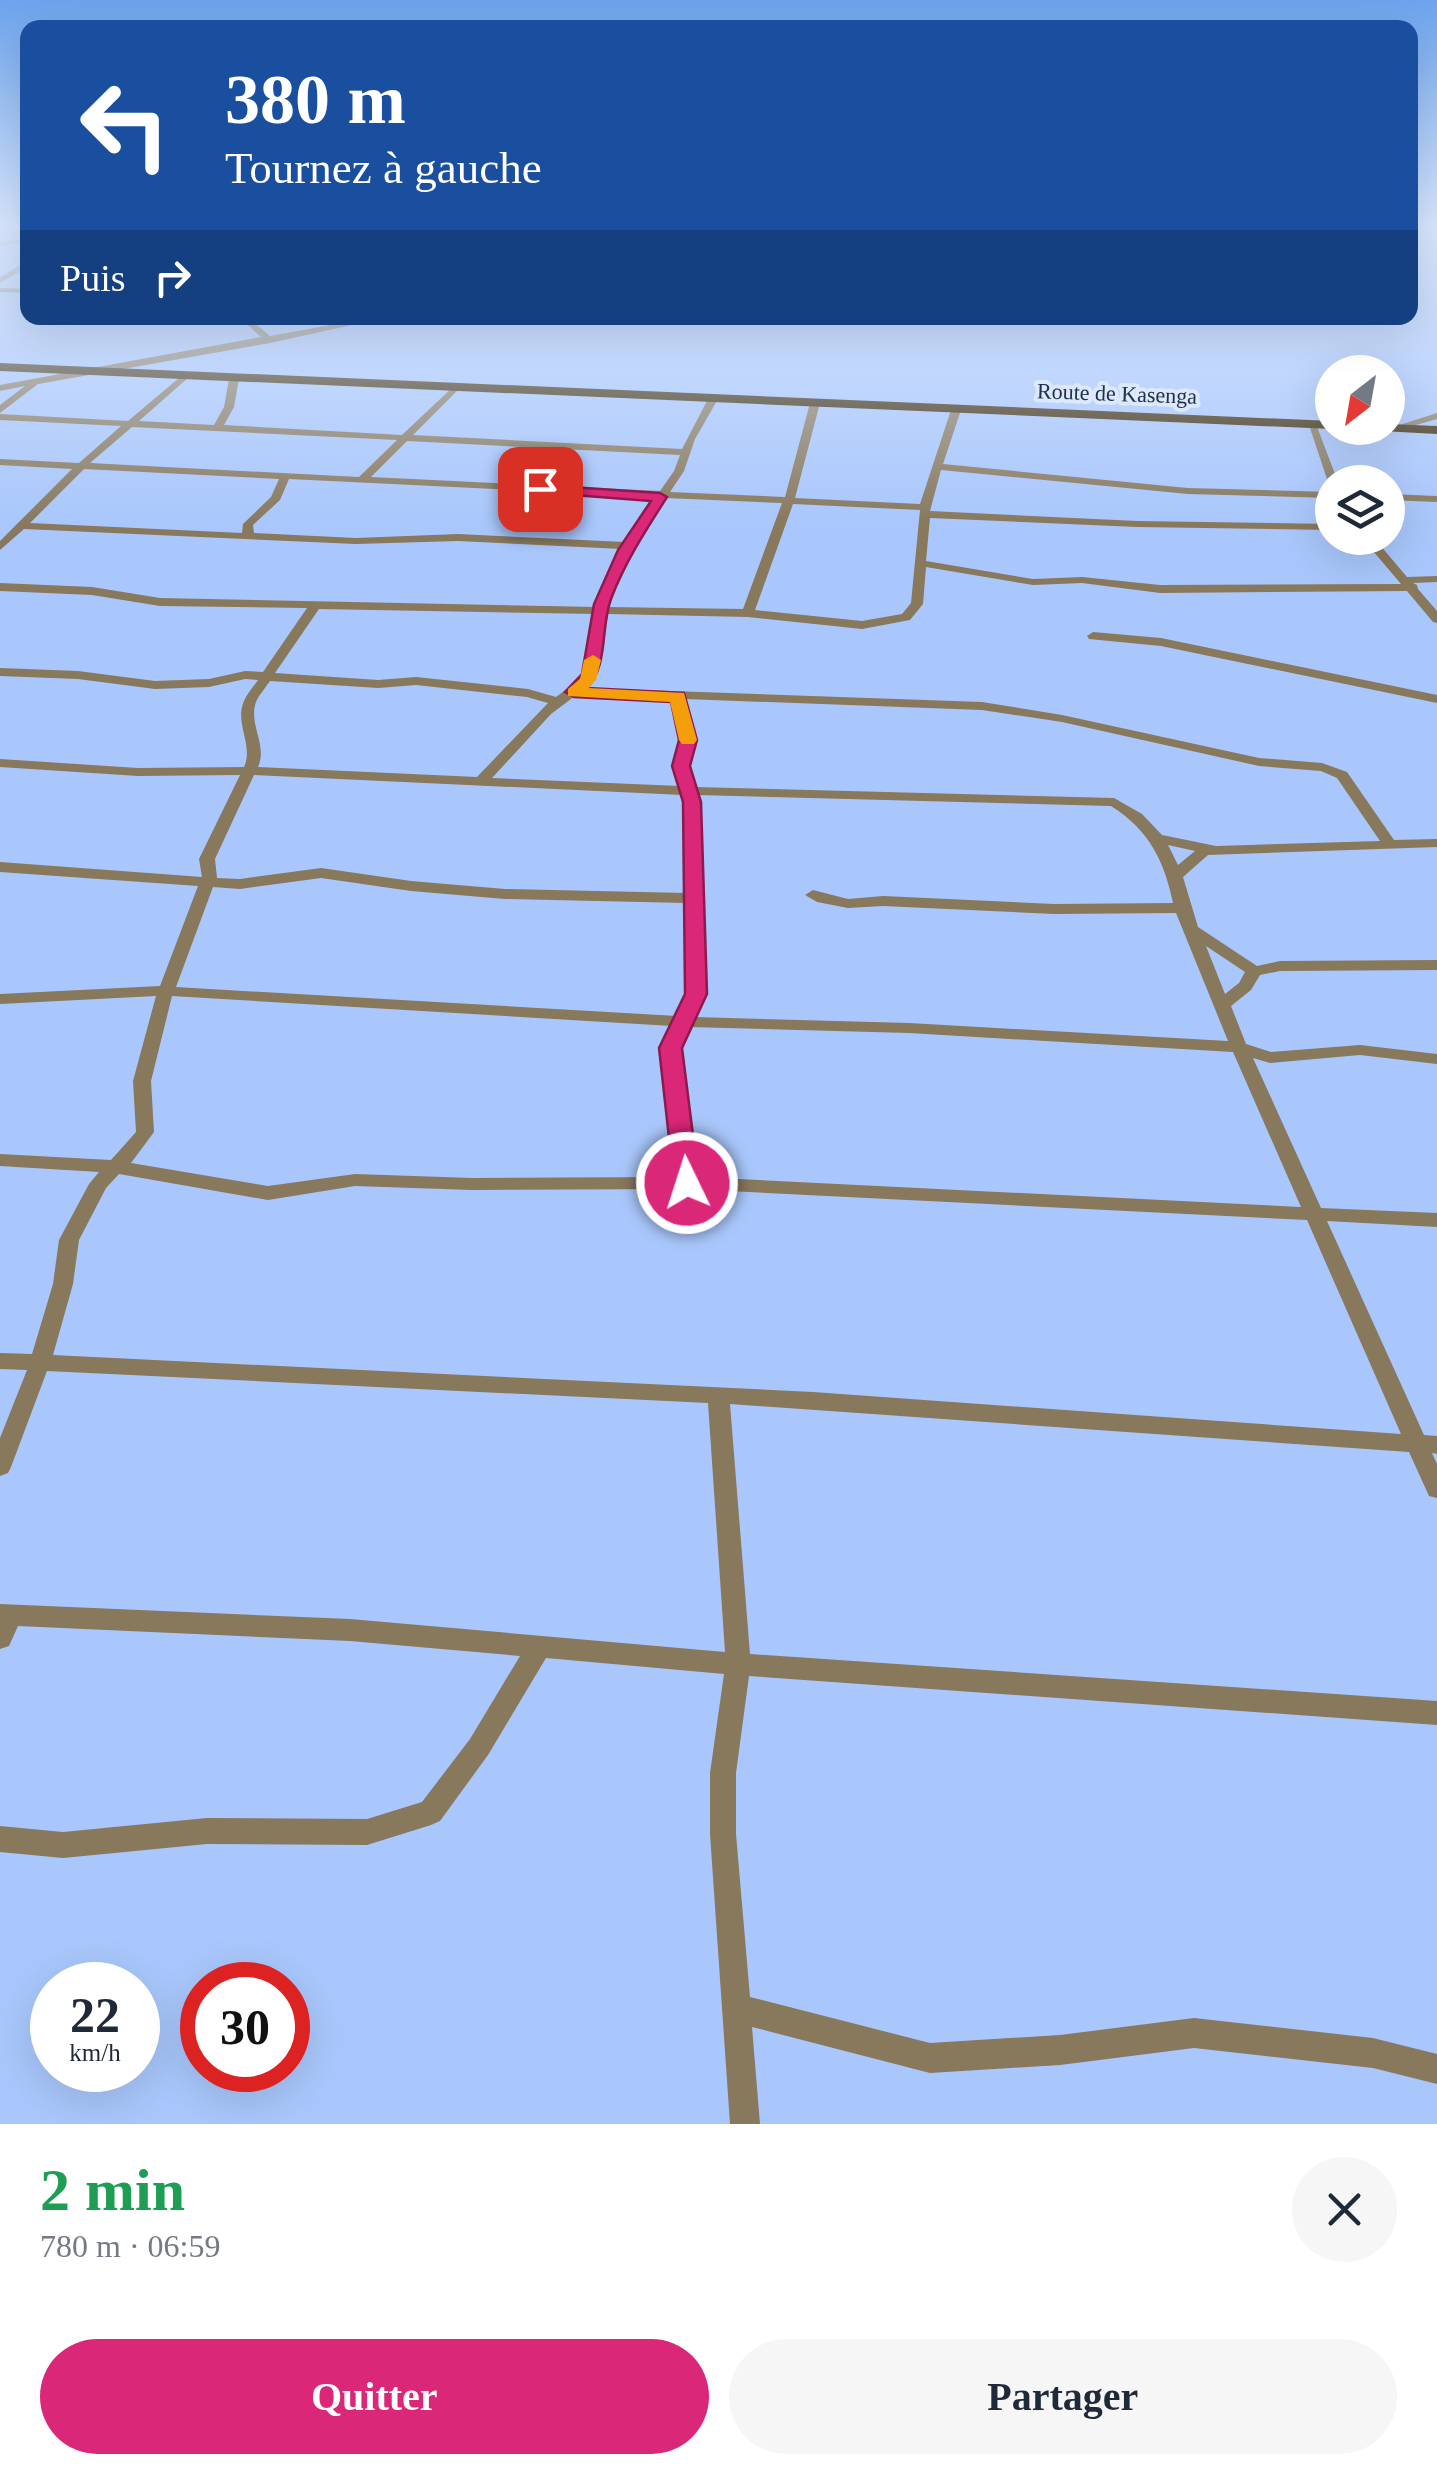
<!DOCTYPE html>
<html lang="fr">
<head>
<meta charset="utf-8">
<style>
  body { margin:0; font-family:"Times New Roman",serif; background:#f6f6f7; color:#1f2937; height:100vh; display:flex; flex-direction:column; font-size:38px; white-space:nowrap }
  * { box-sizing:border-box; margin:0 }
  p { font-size:32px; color:#747a83 }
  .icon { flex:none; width:55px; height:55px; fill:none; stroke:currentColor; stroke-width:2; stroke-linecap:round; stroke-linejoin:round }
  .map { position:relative; height:2124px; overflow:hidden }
  .panel { display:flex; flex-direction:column; background:#fff; flex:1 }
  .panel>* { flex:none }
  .banner { position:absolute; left:20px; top:20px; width:1398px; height:305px; border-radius:20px; box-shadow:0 10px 40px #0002; background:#1a4fa0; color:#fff; overflow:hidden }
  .needle { width:65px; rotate:211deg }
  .controls { position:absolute; left:1315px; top:355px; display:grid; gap:20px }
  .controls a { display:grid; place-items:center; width:90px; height:90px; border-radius:50%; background:#fff; box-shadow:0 10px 40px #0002; font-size:50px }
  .speed { position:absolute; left:30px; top:1962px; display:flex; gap:20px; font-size:50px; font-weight:700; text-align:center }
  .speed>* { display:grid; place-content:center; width:130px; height:130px; border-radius:50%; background:#fff; box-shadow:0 10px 40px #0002; line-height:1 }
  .speed small { font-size:25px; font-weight:400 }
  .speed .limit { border:15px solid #d22; background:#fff; color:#111 }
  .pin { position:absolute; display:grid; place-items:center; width:85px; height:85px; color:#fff; margin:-42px; border-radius:20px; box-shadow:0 5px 15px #0006 }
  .me { position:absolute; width:110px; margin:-55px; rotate:356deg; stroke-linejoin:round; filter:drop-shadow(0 0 8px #0008) }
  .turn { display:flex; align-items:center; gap:35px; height:210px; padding:0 40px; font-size:45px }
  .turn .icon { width:130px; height:130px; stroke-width:2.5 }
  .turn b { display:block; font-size:70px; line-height:85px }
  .then { display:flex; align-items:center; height:95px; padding:0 40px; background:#0003; gap:20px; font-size:38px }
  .round { display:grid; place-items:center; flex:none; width:105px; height:105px; border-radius:52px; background:#f6f6f7 }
  .headline { display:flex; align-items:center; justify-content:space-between; height:170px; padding:0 40px }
  h1 { font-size:60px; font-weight:800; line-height:75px; color:#1e9e55 }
  .primary-button { display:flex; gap:20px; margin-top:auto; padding:20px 40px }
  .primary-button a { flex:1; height:115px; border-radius:60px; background:#db2777; color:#fff; font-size:40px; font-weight:800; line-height:115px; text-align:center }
  .primary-button a+a { background:#f6f6f7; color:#1f2937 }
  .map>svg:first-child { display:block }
</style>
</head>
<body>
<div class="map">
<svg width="1437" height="2124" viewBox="0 0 1437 2124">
  <rect width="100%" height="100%" fill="#a9c7fc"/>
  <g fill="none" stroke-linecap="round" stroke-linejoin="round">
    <g fill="#88785c" fill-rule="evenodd">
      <polygon points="28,238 28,242 0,246 0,242"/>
      <polygon points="28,261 28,267 0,283 0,277"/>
      <polygon points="0,288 28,289 28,293 0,292"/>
      <polygon points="240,318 249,318 270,336 369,318 384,318 270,343 38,384 0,413 0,405 25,386 0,391 0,385 261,337"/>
      <path d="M186 372 189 373V377L139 421 214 425 224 407 229 379 234 376 239 379 234 407 224 425 402 435 455 385 460 388 413 435 682 449 708 399 713 396 718 399 695 439 684 471 670 492 785 497 810 403 815 400 820 403 795 498 920 504 951 410 956 407 961 410 943 464 1188 488 1332 492V498L1188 494 941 470 930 511 1137 521 1332 524V530L1137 527 930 518 926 561 1033 579 1082 577 1160 585 1401 584 1362 538H1374L1407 577 1437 576V582L1413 583 1417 585 1418 589 1437 611V623L1433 622 1407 591 1160 593 1082 583 1033 585 926 567 923 604 910 620 862 629 748 617 608 614 594 680 585 688 982 702 1062 715 1259 758 1322 763 1347 772 1394 840 1437 839V847L1208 855 1183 877 1198 927 1257 966 1280 961 1437 960V970L1280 971 1260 975 1251 990 1231 1006 1246 1044 1271 1052 1360 1045 1437 1054V1064L1360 1055 1270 1063 1253 1058 1321 1208 1437 1213V1227L1327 1221 1424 1435 1437 1436V1454L1432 1453 1437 1464V1498L1429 1496 1409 1452 730 1404 750 1654 1437 1701V1725L749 1676 736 1773V1834L750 1997 930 2043 1060 2035 1194 2018 1373 2038 1437 2054V2084L1373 2068 1194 2048 1060 2065 930 2073 752 2027 760 2124H730L710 1834V1773L724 1674 546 1658 488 1755 440 1821 431 1825 367 1845 207 1844 63 1858 0 1852V1826L63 1832 207 1818 367 1819 422 1802 470 1739 520 1656 350 1641 18 1626 9 1646 0 1649V1604L350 1619 725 1652 708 1403 47 1371 11 1467 8 1473 0 1476V1438L27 1370 0 1369V1353L32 1354 53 1284 59 1240 89 1184 99 1172 0 1166V1154L111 1160 136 1132 133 1081 156 996 0 1004V994L160 986 198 886 0 872V862L202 877 199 859 240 775 138 776 0 767V759L138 768 244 767C254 745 234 723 244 701 247 694 254 686 258 680L245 679 209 687 155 689 78 679 0 676V668L78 671 155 681 209 679 245 671 263 672 307 608 160 606 92 595 0 591V583L92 587 160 598 596 607 595 603 622 549 458 541 356 544 24 529 0 550V541L72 469 0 465V459L79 463 121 426 0 420V414L128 421ZM132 427 397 440 359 477 90 463ZM407 441 680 455 674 471 660 491 371 477ZM84 469 279 479 271 497 243 524 242 533 30 523ZM289 479 656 497 625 542 458 534 356 538 254 533 253 525 280 500ZM666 498 782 503 743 609 608 607 607 603 638 539ZM793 504 920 510 911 603 902 614 862 621 755 610ZM319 609 596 614 582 678 556 697 528 689 416 677 378 680 275 673ZM270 681 378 688 416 685 527 697 548 703 477 777 258 767C268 745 248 724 256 702 259 695 266 687 270 681ZM575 696 672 699 681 740 674 766 680 786 492 778 551 714ZM685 699 982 710 1062 722 1259 766 1321 771 1337 778 1380 841 1216 846 1162 835 1142 814 1114 798 694 787 688 766 695 740ZM254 775 683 795 686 893 505 889 411 881 321 868 240 879 217 878 215 859ZM697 795 1111 806C1149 830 1164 860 1173 903L1054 904 883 896 848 899 813 890 805 895 817 902 848 908 883 906 1054 914 1176 913 1228 1041 909 1023 694 1017 704 994ZM1168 845 1195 851 1178 865ZM321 878 411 891 505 899 686 903 688 994 677 1016 176 987 213 887 240 889ZM1206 946 1245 972 1239 983 1225 994ZM172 996 672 1026 661 1049 677 1177 472 1178 355 1174 268 1186 131 1163 154 1132 151 1081ZM689 1027 909 1033 1233 1052 1301 1207 696 1177 679 1049ZM119 1174 268 1200 355 1186 472 1190 687 1189 1307 1220 1401 1434 813 1392 53 1355 73 1284 79 1240 106 1188Z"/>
      <polygon points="1437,413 1437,419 1395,431 1390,428"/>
      <polygon points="1308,422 1316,424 1338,482 1332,482 1332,485 1328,482"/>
      <polygon points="1388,494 1437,496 1437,502 1388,500"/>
      <polygon points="1093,632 1161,638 1437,695 1437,703 1161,646 1089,639 1087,636"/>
    </g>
    <g fill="#382500" fill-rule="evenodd">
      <polygon points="0,363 1332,421 1332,428 1337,428 1332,429 0,371"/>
      <polygon points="1388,424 1437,426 1437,434 1381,431 1379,428 1388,428"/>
    </g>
  </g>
  <linearGradient id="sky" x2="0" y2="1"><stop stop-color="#6ca4ed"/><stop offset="0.43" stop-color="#d8e6fe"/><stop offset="1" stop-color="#d8e6fe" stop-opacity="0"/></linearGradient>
  <rect width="1437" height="525" fill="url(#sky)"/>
  <path fill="#db2777" stroke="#8e194d" stroke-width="2.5" d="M540 485 660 493 667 497C646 530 625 562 611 599 600 629 609 664 587 688L684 693 697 740 690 766 701 802 707 994 682 1048 699 1183 687 1191 674 1183 659 1048 685 994 683 802 672 766 679 740 671 702 574 697 565 692 582 674 594 604 618 550 651 501 535 492V486Z"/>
  <polygon fill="#f59e0b" points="593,655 601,660 596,680 589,688 684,693 697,740 694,744 682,744 679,740 670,702 568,696 568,689 580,679 584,660"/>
  <g text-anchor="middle" stroke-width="8" stroke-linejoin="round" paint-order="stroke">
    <g font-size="22" fill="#213049" stroke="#dce8fc">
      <text transform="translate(1117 393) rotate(2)" y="8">Route de Kasenga</text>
    </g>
  </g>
</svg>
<div class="controls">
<a><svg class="needle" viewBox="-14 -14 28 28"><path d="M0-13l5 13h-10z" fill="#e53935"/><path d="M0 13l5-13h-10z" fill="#747a83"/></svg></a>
<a><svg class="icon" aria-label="layers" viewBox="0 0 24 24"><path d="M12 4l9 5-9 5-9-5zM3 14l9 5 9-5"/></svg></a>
</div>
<div class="speed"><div>22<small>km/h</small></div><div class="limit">30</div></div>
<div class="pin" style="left:540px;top:489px;background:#d93025"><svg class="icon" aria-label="arrive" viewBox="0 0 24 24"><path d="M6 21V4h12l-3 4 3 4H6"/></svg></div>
<svg class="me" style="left:687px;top:1183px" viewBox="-20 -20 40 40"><circle r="17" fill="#db2777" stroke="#fff" stroke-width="3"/><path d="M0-11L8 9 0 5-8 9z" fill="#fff"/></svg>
<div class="banner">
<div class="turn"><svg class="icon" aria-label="left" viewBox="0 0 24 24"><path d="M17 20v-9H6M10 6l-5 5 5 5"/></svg><div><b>380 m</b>Tournez à gauche</div></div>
<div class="then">Puis<svg class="icon" aria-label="right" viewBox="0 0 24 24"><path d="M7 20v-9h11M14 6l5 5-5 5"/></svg></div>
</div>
</div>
<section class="panel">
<div class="headline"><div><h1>2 min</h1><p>780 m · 06:59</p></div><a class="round"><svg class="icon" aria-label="close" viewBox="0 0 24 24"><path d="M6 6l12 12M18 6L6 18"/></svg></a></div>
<div class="primary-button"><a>Quitter</a><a>Partager</a></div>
</section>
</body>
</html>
